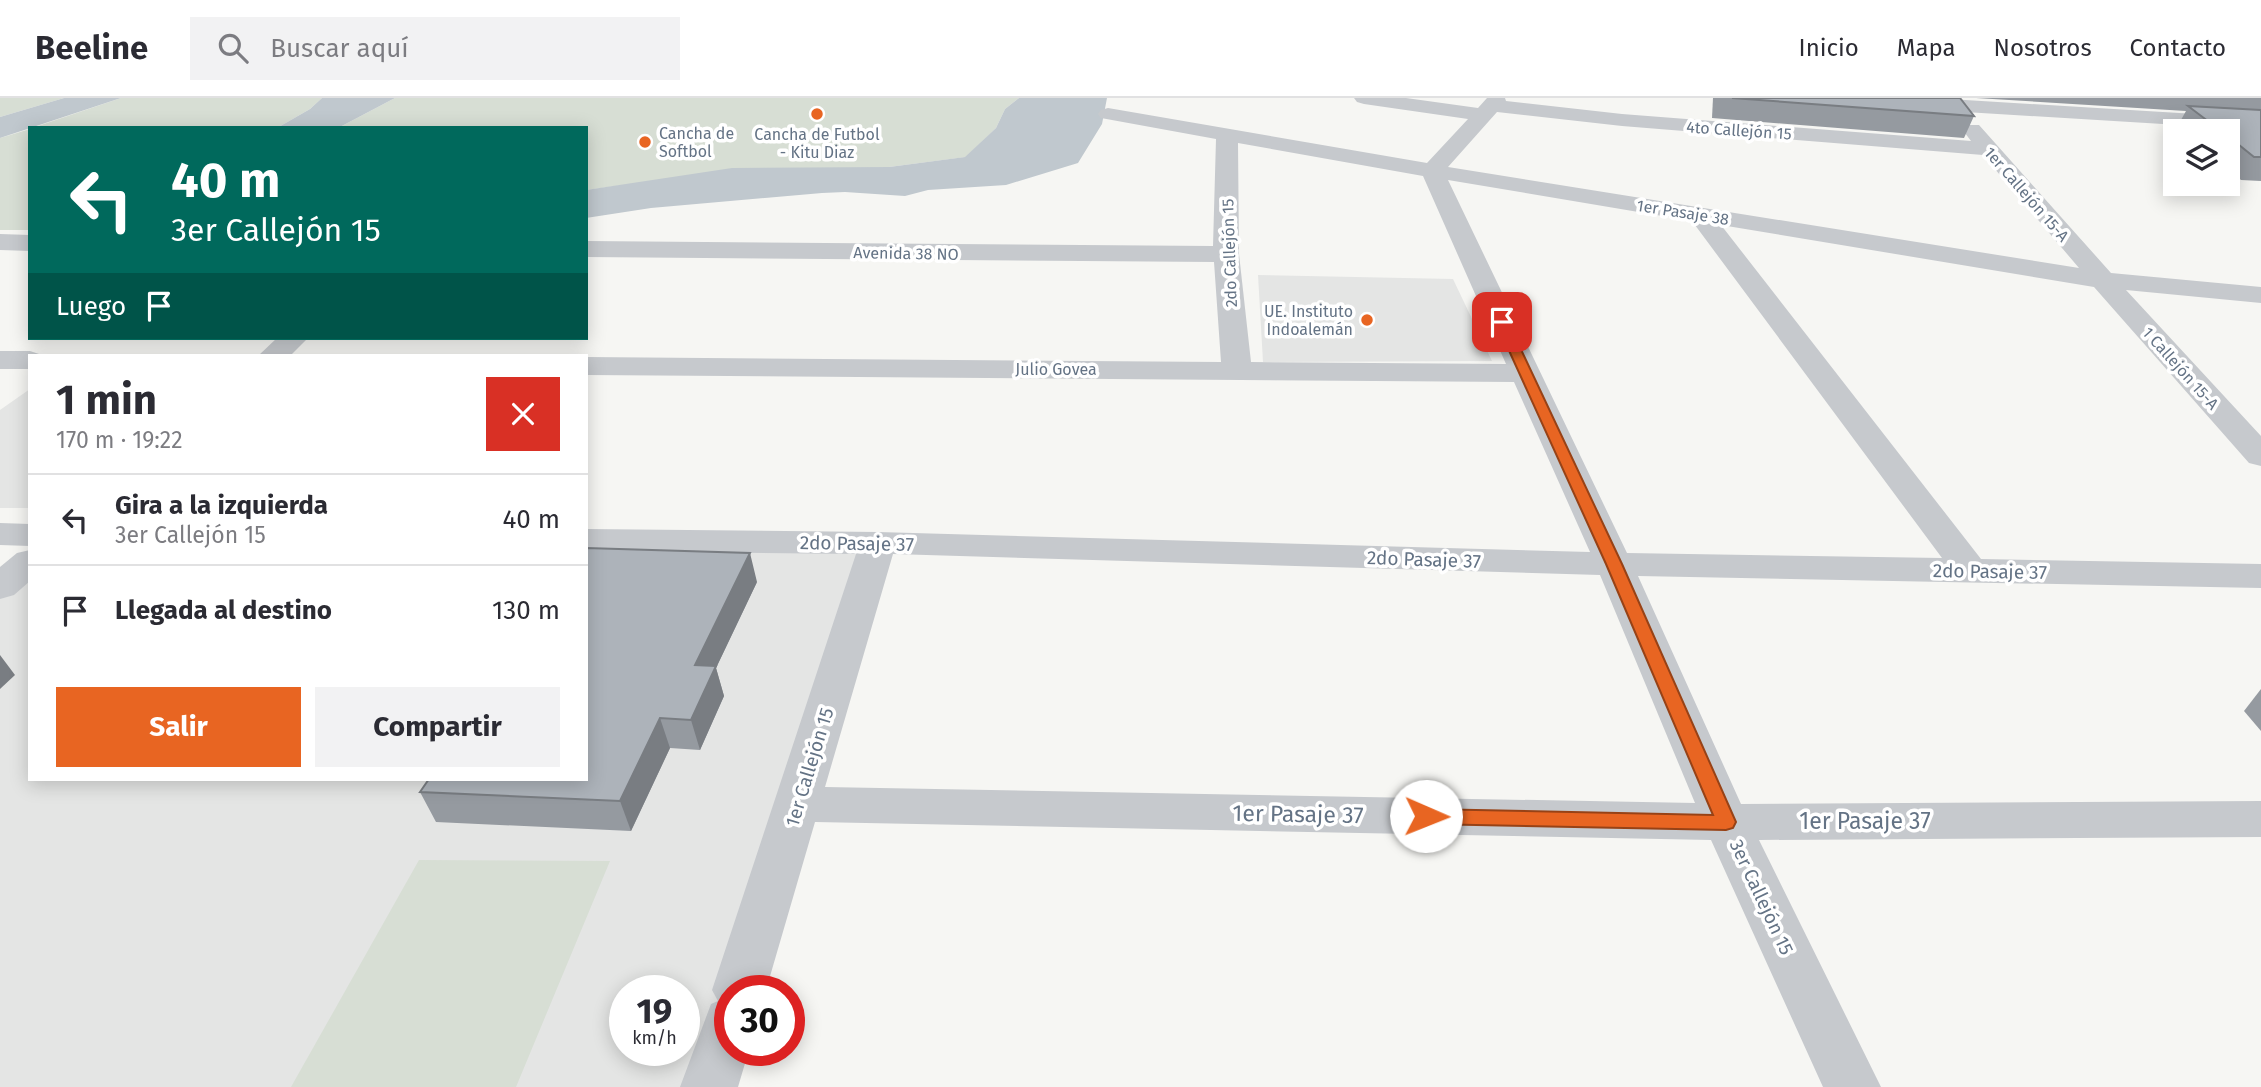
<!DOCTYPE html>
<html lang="es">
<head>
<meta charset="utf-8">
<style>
  body { margin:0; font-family:"Fira Sans",sans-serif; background:#f2f2f3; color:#2b2b33; height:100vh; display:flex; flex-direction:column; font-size:26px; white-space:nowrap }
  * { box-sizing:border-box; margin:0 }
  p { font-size:23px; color:#7c7c81 }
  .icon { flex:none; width:38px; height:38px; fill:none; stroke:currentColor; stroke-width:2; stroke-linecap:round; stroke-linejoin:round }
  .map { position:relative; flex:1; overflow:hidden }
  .side { position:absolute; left:28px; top:256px; width:560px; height:427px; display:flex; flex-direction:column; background:#fff; border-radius:0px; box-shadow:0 4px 18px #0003 }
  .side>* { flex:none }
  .banner { position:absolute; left:28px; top:28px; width:560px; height:214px; border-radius:0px; box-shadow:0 4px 18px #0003; background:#00695c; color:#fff; overflow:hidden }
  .tools { position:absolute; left:2163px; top:21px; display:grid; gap:14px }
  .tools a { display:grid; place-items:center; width:77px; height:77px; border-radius:0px; background:#fff; box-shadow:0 4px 18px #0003; font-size:35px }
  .speed { position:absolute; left:609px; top:877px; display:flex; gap:14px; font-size:35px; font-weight:700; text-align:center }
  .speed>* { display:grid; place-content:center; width:91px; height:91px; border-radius:50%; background:#fff; box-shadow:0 4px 18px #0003; line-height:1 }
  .speed small { font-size:18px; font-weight:400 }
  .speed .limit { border:10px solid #d22; background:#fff; color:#111 }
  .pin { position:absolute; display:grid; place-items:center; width:60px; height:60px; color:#fff; margin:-30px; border-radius:14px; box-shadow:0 4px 10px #0006 }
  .me { position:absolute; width:77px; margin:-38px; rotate:91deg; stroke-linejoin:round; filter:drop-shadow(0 0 5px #0008) }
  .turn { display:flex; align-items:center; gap:24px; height:147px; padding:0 28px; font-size:32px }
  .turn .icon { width:91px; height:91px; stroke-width:2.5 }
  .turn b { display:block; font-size:49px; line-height:60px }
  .then { display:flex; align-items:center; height:66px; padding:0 28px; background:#0003; gap:14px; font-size:26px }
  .round { display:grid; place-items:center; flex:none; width:74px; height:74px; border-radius:0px; background:#f2f2f3 }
  .headline { display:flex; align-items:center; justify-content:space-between; height:119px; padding:0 28px }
  h1 { font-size:42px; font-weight:700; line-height:52px }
  .button { display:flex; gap:14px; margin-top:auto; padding:14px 28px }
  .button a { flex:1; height:80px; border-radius:0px; background:#e86522; color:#fff; font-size:28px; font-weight:700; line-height:80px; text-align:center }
  .button a+a { background:#f2f2f3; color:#2b2b33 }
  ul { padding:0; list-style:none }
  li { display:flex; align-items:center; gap:21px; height:91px; padding:0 28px; border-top:2px solid #e1e1e2 }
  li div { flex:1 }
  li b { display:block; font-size:26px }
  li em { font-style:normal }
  header { display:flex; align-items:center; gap:42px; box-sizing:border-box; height:98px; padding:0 35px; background:#fff; border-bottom:2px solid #e1e1e2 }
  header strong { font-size:33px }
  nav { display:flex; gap:38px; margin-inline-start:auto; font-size:24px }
  .search { width:490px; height:63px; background:#f2f2f3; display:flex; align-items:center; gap:18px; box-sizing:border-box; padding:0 24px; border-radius:0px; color:#7c7c81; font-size:26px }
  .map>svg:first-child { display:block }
</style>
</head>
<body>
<header>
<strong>Beeline</strong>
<div class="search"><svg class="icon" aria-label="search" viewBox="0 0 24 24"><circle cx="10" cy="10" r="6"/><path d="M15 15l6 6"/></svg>Buscar aquí</div>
<nav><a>Inicio</a><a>Mapa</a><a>Nosotros</a><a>Contacto</a></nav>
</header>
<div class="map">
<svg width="2261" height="989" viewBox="0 0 2261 989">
  <rect width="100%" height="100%" fill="#f6f6f3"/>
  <g fill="#e4e5e4" fill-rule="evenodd">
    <polygon points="1258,177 1453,181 1492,263 1263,264"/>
    <polygon points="30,291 30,410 0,410 0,312"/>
    <path d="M586 447 875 453 696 989H0V492L30 466V681H586ZM625 892H684V952H625Z"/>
  </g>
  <g fill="#d7ded4">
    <polygon points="0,0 64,0 0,19"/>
    <polygon points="121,0 322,0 310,11 277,30 32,30"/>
    <polygon points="395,0 1019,0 1005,11 996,30 966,59 889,69 654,83 586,92 586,30 338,30"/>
    <polygon points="30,31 30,132 0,132 0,40"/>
    <polygon points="419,762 610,763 516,989 291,989"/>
  </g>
  <g fill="#c0c8ce">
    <polygon points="64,0 121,0 0,40 0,19"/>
    <polygon points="322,0 395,0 338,30 277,30 310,11"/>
    <polygon points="1019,0 1107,0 1102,26 1078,65 1006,87 928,92 905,98 845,94 822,95 651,110 586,120 586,92 732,70 889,69 965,59 996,30 1005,11"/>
  </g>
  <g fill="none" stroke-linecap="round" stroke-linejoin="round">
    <g fill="#c6c9cd" fill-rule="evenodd">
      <path d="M1354 0H1406L1478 10 1487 0H1505L1506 3 1622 16 1971 43 1962 31 1965 27H1979L2111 175 2261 189V205L2126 192 2261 338V368L2249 365 2094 189 1721 127 1981 461 2261 466V490L1638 478 1741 706 2261 703V739L1759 742 1881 989H1823L1711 742 815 724 766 892H730V952H749L738 989H680L711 906 718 903 712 892 856 456 586 453V431L878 434 1590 454 1514 284 586 277V259L1221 264 1214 164 586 159V143L1213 148 1216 41 1101 20 1098 16 1101 12 1108 10 1427 65 1468 21 1364 6 1357 4ZM1497 14 1622 28 1983 57 2079 170 1448 69ZM1238 45 1423 78 1506 266 1251 264 1239 156ZM1448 82 1692 123 1942 460 1627 455ZM893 456 1600 477 1695 705 825 689Z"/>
      <polygon points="1825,0 1933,0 2261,20 2261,32 1835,6 1828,4"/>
      <polygon points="0,136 30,137 30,153 0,152"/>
      <polygon points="277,240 308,240 291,257 259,257"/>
      <polygon points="0,253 30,253 42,257 30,257 30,271 0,271"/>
      <polygon points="0,425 30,426 30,448 0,447"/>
      <polygon points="30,452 30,483 14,497 0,501 0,469 17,455"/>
    </g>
  </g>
  <g fill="#959aa0">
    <polygon points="1713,0 1960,0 1974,18 1964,40 1712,20"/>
    <polygon points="1976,0 2261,0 2261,83 2241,82 2228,71 2228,33 2182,33 2177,29 2186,13"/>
    <polygon points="757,484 716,570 724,598 700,652 670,650 631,733 436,724 420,694"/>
    <polygon points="2261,591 2261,633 2244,613"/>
  </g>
  <g fill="#797d82">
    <polygon points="750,455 757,484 716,570 724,598 700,652 691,622 695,567"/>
    <polygon points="0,557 15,577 0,591"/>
    <polygon points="660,620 670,650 631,733 620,703"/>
  </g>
  <g fill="#adb3ba" stroke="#797d82" stroke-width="2">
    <polygon points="1732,0 1960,0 1974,18"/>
    <polygon points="2188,8 2261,12 2261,59 2254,59 2228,38 2228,33 2221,33"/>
    <polygon points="586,450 750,455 695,567 716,568 691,622 660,620 620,703 420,694 429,681 586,681"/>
  </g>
  <polygon fill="#e86522" stroke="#974216" stroke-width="2" points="1502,221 1508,224 1622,466 1736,724 1733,730 1726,732 1426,726 1419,724 1416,718 1419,713 1426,711 1713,717 1606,466 1496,224"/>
  <g fill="#e86522" stroke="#fff" stroke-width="2.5">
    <circle cx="817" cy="16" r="7"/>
    <circle cx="645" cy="44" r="7"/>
    <circle cx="1367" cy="222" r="7"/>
  </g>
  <g text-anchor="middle" stroke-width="7" stroke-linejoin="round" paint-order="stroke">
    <g font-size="16" fill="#647385" stroke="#fff">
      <text transform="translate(1739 32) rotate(4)" y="6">4to Callejón 15</text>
      <text transform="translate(2027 96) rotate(49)" y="6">1er Callejón 15-A</text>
      <text transform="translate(1683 114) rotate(9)" y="6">1er Pasaje 38</text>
      <text transform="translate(906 155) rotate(1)" y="6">Avenida 38 NO</text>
      <text transform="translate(1229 155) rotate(-92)" y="6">2do Callejón 15</text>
      <text transform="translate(2181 270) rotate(48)" y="6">1 Callejón 15-A</text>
      <text x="1056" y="277">Julio Govea</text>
    </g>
    <g font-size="16" fill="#647385" stroke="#fff" text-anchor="start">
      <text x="659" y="41">Cancha de<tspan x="659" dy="18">Softbol</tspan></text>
      <text x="817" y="42" text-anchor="middle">Cancha de Futbol<tspan x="817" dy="18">- Kitu Diaz</tspan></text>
      <text x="1353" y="219" text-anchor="end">UE. Instituto<tspan x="1353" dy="18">Indoalemán</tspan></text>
    </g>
    <g font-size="19" fill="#647385" stroke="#fff">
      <text transform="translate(857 445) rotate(1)" y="7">2do Pasaje 37</text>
      <text transform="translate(1424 461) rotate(2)" y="7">2do Pasaje 37</text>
      <text transform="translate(1990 473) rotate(1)" y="7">2do Pasaje 37</text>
      <text transform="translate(809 669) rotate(-73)" y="7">1er Callejón 15</text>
      <text transform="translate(1762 799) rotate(65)" y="7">3er Callejón 15</text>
    </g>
    <g font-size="23" fill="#647385" stroke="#fff">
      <text transform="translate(1298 716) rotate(1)" y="8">1er Pasaje 37</text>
      <text x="1865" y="731">1er Pasaje 37</text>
    </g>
  </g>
</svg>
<div class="tools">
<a><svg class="icon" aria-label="layers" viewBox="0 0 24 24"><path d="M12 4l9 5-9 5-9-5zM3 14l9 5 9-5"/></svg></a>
</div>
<div class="speed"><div>19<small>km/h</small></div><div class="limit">30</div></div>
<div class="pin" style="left:1502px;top:224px;background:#d93025"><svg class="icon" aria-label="arrive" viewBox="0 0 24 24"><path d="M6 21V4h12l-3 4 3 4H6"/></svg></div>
<svg class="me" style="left:1426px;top:718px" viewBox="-20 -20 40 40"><circle r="19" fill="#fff"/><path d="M0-13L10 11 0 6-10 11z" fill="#e86522"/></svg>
<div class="banner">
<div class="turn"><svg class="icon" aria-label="left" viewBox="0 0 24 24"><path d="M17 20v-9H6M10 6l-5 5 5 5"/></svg><div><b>40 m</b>3er Callejón 15</div></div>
<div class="then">Luego<svg class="icon" aria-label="arrive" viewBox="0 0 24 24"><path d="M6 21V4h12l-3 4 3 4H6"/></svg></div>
</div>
<section class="side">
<div class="headline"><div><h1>1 min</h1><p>170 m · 19:22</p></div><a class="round" style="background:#d93025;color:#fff"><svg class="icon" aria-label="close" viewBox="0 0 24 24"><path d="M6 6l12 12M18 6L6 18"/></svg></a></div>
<ul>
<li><svg class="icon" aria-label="left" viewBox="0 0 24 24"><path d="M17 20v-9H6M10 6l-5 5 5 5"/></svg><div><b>Gira a la izquierda</b><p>3er Callejón 15</p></div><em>40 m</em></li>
<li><svg class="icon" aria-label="arrive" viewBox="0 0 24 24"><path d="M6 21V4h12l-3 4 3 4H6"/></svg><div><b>Llegada al destino</b></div><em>130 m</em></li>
</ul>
<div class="button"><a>Salir</a><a>Compartir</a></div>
</section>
</div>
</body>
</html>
